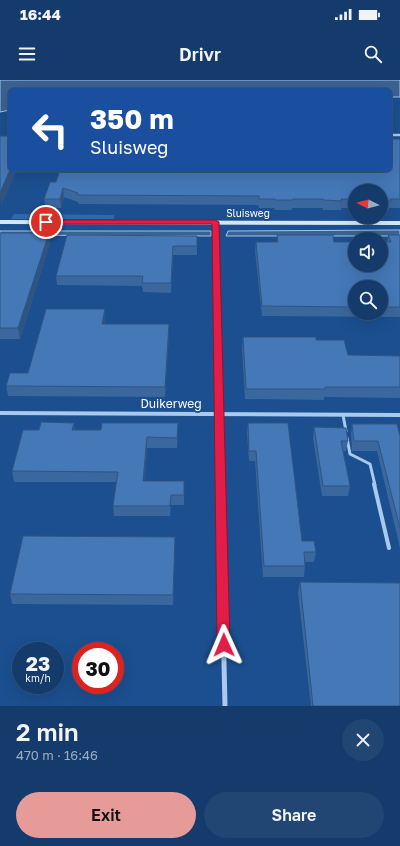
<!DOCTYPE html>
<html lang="en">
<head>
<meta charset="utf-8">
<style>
  body { margin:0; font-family:"Golos Text",sans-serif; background:#214673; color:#f1f3f6; height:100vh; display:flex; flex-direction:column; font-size:15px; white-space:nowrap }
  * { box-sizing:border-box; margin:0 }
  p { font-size:13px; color:#9dadc1 }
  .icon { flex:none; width:22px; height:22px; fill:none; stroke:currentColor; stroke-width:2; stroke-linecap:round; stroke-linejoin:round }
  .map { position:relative; height:626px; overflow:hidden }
  .details { display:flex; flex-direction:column; background:#143b6b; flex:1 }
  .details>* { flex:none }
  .guide { position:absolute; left:8px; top:8px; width:384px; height:84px; border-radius:6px; box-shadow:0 4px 16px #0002,0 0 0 1px #33557e; background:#1a4fa0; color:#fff; overflow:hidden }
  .needle { width:26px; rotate:276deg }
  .tools { position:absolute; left:348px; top:104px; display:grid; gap:8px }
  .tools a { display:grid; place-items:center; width:40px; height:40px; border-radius:50%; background:#143b6b; box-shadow:0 4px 16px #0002,0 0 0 1px #33557e; font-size:20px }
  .speed { position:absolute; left:12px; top:562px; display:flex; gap:8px; font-size:20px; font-weight:700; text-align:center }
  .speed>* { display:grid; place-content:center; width:52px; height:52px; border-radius:50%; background:#143b6b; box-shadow:0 4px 16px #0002,0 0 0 1px #33557e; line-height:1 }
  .speed small { font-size:10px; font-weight:400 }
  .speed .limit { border:6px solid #d22; background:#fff; color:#111 }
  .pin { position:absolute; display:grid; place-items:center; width:34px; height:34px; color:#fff; margin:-17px; border:2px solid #fff; border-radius:50%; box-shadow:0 1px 4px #0007 }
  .me { position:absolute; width:44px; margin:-22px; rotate:359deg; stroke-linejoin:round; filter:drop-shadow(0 0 3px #0008) }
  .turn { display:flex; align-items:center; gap:14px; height:84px; padding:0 16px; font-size:18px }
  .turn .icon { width:52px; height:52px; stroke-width:2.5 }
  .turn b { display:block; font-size:28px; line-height:34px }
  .round { display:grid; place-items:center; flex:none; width:42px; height:42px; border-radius:21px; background:#214673 }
  .summary { display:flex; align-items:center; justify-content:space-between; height:68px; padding:0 16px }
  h1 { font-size:24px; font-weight:600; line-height:30px }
  .primary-button { display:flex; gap:8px; margin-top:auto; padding:8px 16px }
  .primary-button a { flex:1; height:46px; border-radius:24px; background:#e69b98; color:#111; font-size:16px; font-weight:600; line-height:46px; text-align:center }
  .primary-button a+a { background:#214673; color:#f1f3f6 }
  .status { display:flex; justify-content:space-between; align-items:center; height:28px; padding:0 20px; background:#143b6b; direction:ltr }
  .status svg { height:11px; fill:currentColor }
  header { display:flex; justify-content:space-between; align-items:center; height:52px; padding:0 16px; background:#143b6b; font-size:18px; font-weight:600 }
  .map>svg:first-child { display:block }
</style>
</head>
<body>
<div class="status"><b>16:44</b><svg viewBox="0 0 49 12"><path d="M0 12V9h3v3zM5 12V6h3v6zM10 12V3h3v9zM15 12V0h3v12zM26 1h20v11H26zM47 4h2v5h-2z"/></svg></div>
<header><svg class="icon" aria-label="menu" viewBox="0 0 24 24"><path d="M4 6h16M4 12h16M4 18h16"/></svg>Drivr<svg class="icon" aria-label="search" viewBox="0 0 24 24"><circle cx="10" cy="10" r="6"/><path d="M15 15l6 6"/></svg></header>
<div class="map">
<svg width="400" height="626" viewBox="0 0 400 626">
  <rect width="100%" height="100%" fill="#1b4f8f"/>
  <polygon fill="#2e69ad" points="14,134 114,135 114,139 11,139"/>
  <g fill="#3c6290" stroke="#9cc4f0">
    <polygon points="0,0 400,0 400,17 390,17 390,10 10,10 10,30 0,32"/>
    <polygon points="400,150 400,156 226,156 228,151"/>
    <polygon points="0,151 211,151 211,156 0,155"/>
  </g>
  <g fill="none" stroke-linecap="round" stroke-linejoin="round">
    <g stroke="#a9c9ee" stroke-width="3">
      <polyline points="343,335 346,351"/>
      <polyline points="347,358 350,374 370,384 375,405"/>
    </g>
    <polyline stroke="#a9c9ee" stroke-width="4" points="374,404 389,468"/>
    <polyline stroke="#a9c9ee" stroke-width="2.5" points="390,55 400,55"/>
    <polyline stroke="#a9c9ee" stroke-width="3" points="215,142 217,234"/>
    <g stroke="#a9c9ee" stroke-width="4">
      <polyline points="217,233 220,405"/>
      <polyline points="0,333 400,335"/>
    </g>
    <polyline stroke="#a9c9ee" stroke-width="5" points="220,404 225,626"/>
    <polygon fill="#d6e6fa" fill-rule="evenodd" points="0,140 400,141 400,145 0,144"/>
  </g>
  <g fill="#3a679d" fill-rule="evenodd">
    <polygon points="400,59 400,128 389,128 389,130 381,130 381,111 355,111 355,128 341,128 341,130 323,130 323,128 292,128 292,130 275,130 274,128 259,128 258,125 79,124 78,122 64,117 61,128 46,128 44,119 56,102"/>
    <polygon points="0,153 50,163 20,259 0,259"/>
    <path d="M277 155 334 162H387L388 155H400V237L262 236 255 171 256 162H277ZM355 207H381V233H355Z"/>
    <polygon points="197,156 197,175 173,175 171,213 143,212 142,206 57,205 56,196"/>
    <polygon points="105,239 104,244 169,244 169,254 165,317 8,316 6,306 28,293"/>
    <polygon points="243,257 316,260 348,275 400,276 400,318 324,317 324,320 245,319 242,267"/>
    <polygon points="74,343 75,350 178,353 177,368 147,368 145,401 184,401 184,425 171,425 170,436 114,436 113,426 116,402 14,402 12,391 39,350"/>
    <polygon points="248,343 302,461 316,472 314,482 305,482 305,486 304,497 263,497 255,381 249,381 247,353"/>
    <polygon points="352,344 400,356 400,468 377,371 352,371 351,354"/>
    <polygon points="314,347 348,361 346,371 343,371 350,406 348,416 322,416 313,358"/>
    <polygon points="175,467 173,525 12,524 10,514"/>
    <polygon points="300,502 400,626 311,626 298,513"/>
  </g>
  <g fill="#305480">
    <polygon points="10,90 17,90 1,126 0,113"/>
    <polygon points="63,108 64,117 61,128 60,119"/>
    <polygon points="49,153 50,163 20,259 18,248"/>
    <polygon points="173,166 173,175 171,213 171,203"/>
    <polygon points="105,229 105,239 103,254 102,244"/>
    <polygon points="169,244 169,254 165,317 165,307"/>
    <polygon points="74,343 75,353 72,350"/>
    <polygon points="178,343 178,353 177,368 177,358"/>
    <polygon points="147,357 147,368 144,412 143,401"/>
    <polygon points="171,415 171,425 170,436 170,426"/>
    <polygon points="175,457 175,467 173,525 173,515"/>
  </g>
  <g fill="#4478b7" stroke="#305480">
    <polygon points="0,56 10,56 10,90 0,113"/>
    <polygon points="390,59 400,59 400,119 390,119 391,121 381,121 381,111 355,111 355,119 341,119 342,121 324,120 323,119 293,119 293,120 275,120 275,119 259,119 259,116 78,115 78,113 63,108 60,119 44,119 50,102 56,102 60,90 390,90"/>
    <polygon points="0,153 49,153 18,248 0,248"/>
    <polygon points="67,155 197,156 197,166 173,166 171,203 142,203 143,196 56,196"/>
    <polygon points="277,155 333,155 334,162 355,162 355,185 381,185 381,162 391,162 388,155 400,155 400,227 381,227 381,207 355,207 355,227 262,226 256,162 278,162"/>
    <polygon points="46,229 105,229 102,244 169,244 165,307 6,306 10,293 28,293"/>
    <polygon points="243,257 316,257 316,260 344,260 348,275 400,276 400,307 325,307 325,309 246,309"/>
    <polygon points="41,342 74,343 72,350 101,350 102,343 178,343 177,358 147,357 143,401 184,401 184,415 171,415 170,426 113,426 118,392 12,391 23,350 39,350"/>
    <polygon points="248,343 288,343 302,461 314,461 316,472 304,472 305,486 264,486 256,371 249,371"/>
    <polygon points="352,344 397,344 400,356 400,448 378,361 354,361"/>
    <polygon points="314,347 346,348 348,361 341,361 350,406 323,406"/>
    <polygon points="23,456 175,457 173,515 10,514"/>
    <polygon points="300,502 400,503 400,626 313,626"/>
  </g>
  <polygon fill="#e11d48" stroke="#92132f" points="44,140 215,140 219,142 230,565 228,568 224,570 219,568 217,565 212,144 46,144 43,142"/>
  <g text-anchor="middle" stroke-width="4" stroke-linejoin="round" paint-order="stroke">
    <g font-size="10" fill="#fff" stroke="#1b4f8f">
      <text x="248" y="137">Sluisweg</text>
    </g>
    <g font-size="12" fill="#fff" stroke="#1b4f8f">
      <text x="171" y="328">Duikerweg</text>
    </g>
  </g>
</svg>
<div class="tools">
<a><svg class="needle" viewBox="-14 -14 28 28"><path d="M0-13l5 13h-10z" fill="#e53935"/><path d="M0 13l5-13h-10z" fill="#9dadc1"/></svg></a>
<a><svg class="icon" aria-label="sound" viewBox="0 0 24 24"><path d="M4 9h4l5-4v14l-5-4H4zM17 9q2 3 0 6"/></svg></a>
<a><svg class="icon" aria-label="search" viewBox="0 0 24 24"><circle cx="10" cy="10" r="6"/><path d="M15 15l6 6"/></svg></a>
</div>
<div class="speed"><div>23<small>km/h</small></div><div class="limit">30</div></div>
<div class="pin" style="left:46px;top:142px;background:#d93025"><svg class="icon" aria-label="arrive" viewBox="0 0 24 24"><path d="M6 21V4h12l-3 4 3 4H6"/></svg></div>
<svg class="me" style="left:224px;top:565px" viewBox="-20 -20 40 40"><path d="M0-17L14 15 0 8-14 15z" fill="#e11d48" stroke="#fff" stroke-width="4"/></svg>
<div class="guide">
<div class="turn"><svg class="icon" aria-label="left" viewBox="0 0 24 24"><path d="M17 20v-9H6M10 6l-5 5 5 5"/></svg><div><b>350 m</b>Sluisweg</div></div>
</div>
</div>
<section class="details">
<div class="summary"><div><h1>2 min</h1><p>470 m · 16:46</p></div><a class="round"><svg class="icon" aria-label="close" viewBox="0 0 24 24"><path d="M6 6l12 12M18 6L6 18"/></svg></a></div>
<div class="primary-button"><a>Exit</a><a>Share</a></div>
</section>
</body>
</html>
